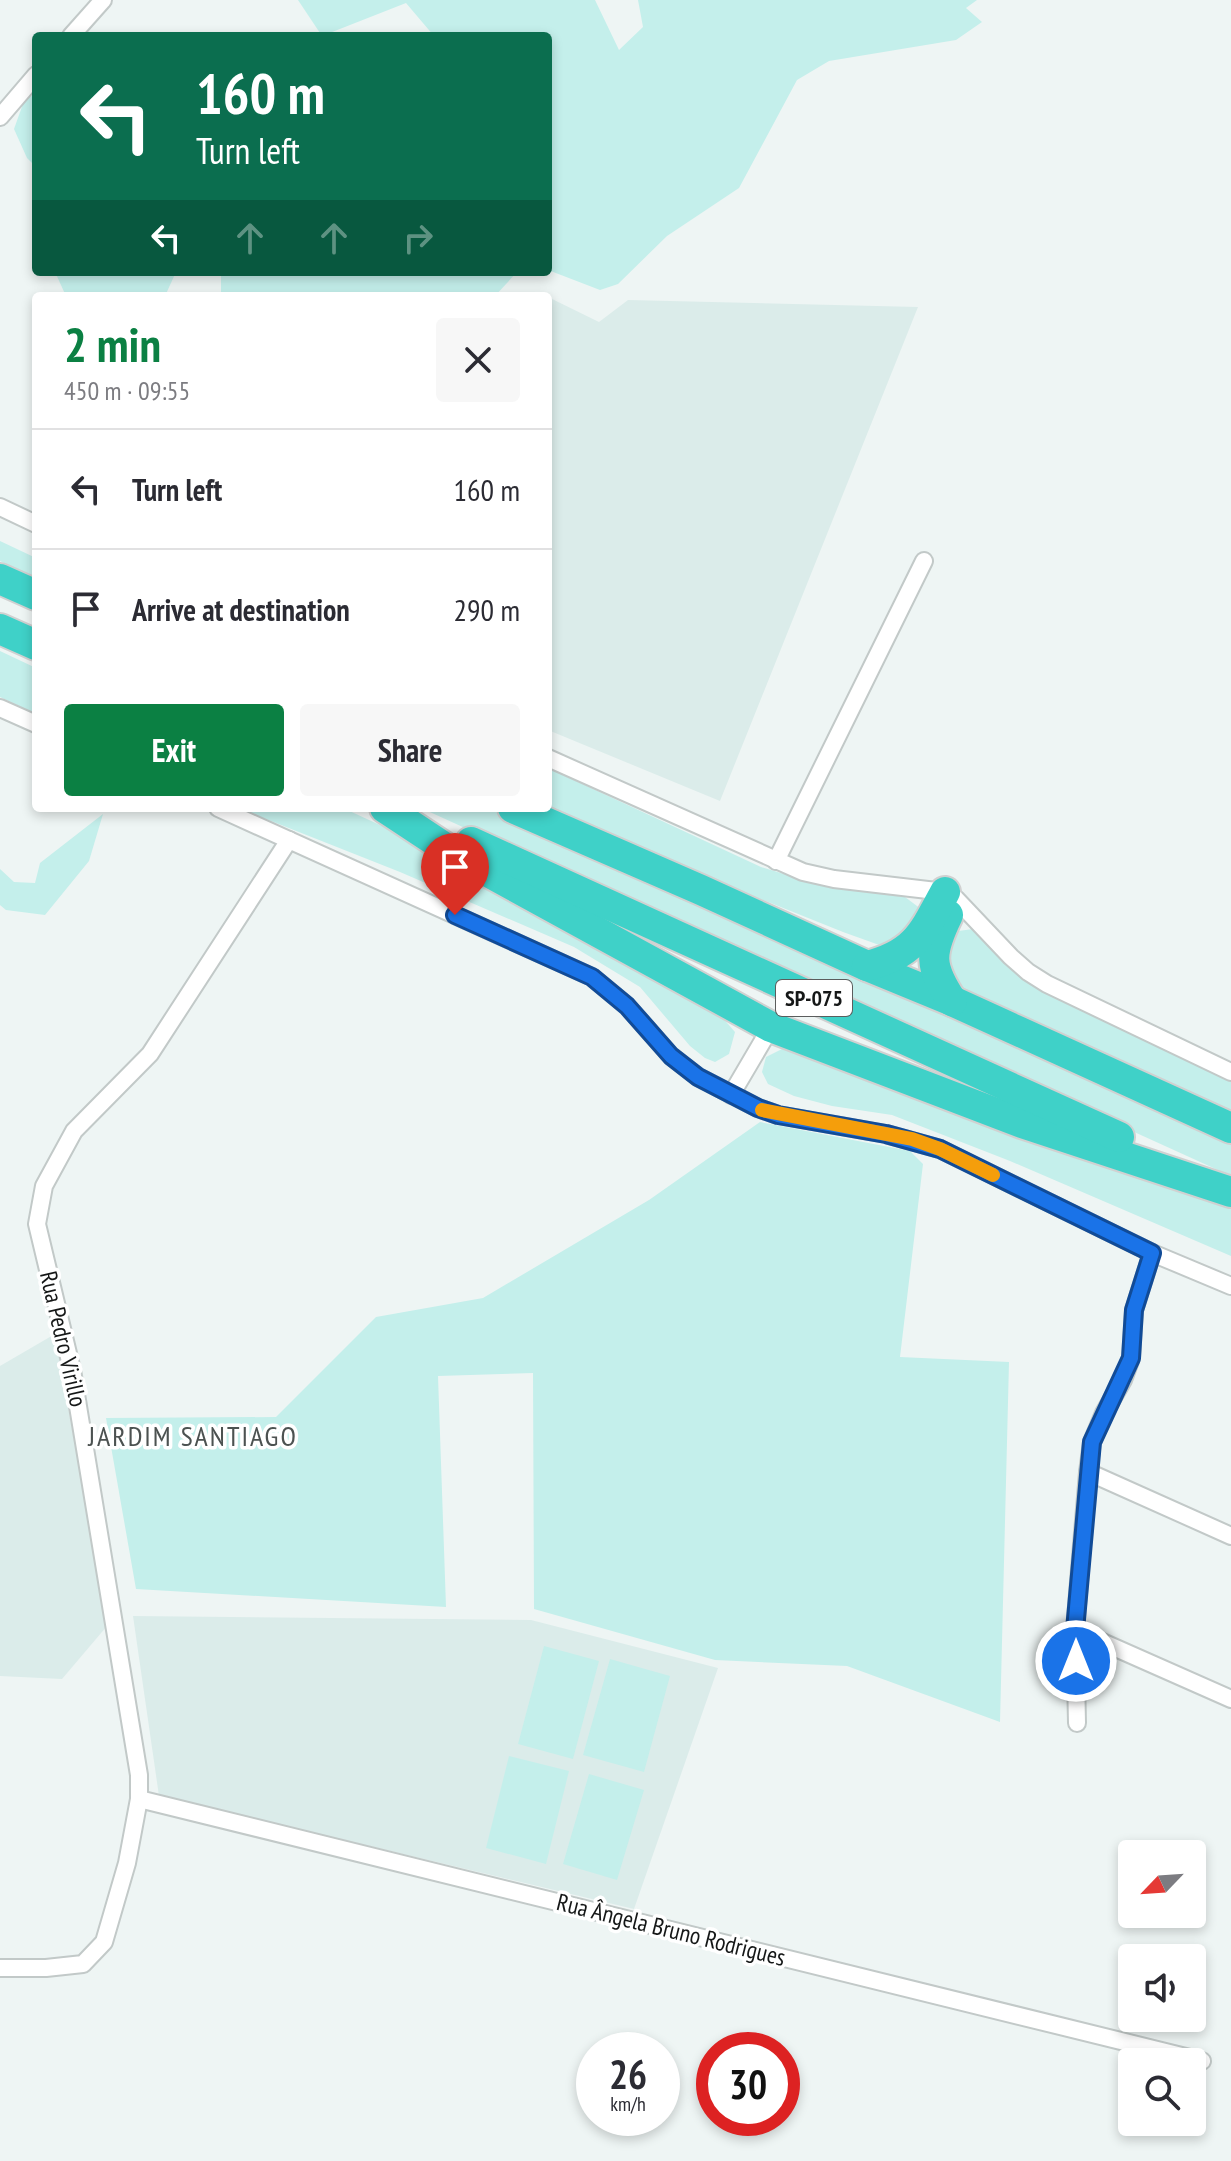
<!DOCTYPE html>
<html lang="en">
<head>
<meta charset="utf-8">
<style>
  body { margin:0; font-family:"PT Sans Narrow",sans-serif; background:#f7f7f7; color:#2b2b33; height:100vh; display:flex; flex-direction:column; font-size:30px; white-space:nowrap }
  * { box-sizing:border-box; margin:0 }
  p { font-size:26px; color:#7c7c81 }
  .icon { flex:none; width:44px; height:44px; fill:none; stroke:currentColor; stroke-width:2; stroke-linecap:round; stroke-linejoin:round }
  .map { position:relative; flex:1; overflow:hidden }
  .side { position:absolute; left:32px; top:292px; width:520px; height:520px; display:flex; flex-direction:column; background:#fff; border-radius:8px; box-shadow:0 4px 12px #0003 }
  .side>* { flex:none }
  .hud { position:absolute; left:32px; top:32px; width:520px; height:244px; border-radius:8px; box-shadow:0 4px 12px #0003; background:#0b6e4f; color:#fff; overflow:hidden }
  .needle { width:52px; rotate:245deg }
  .buttons { position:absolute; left:1118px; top:1840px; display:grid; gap:16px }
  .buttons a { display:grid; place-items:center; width:88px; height:88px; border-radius:8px; background:#fff; box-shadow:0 4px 12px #0003; font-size:40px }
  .speed { position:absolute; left:576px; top:2032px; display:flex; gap:16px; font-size:40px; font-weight:700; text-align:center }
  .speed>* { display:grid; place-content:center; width:104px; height:104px; border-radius:50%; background:#fff; box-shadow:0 4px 12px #0003; line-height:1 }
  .speed small { font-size:20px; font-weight:400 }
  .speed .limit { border:12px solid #d22; background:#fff; color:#111 }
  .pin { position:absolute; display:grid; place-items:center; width:68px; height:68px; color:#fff; margin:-82px -34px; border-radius:50% 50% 50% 0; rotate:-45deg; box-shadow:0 0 8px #0007 }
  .pin .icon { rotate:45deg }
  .me { position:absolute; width:88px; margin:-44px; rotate:0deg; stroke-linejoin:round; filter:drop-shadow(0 0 6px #0008) }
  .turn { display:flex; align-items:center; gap:28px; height:168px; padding:0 32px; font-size:36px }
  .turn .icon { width:104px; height:104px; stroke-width:2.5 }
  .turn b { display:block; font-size:56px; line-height:68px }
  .lanes { display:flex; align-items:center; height:76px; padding:0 32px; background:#0003; justify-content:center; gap:40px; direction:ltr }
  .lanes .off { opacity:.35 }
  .round { display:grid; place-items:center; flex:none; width:84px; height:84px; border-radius:8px; background:#f7f7f7 }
  .head { display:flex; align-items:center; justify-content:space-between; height:136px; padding:0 32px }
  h1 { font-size:48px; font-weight:600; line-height:60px; color:#0b8043 }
  .action { display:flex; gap:16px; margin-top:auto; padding:16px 32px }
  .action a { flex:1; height:92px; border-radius:8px; background:#0b8043; color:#fff; font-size:32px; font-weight:600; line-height:92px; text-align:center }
  .action a+a { background:#f7f7f7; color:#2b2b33 }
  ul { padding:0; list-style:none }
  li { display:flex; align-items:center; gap:24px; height:120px; padding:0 32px; border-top:2px solid #e1e1e2 }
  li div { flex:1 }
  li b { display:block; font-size:30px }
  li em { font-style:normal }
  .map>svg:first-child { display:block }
</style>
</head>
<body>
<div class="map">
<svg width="1231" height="2161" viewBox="0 0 1231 2161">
  <rect width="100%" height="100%" fill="#eef5f4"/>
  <g fill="#dbecea">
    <polygon points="548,297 599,322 628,300 918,307 720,801 548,730"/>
    <polygon points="55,1334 107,1626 62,1679 0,1676 0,1366"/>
    <polygon points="133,1616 531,1620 718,1668 634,1909 159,1796"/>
  </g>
  <g fill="#c4efeb">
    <polygon points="298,0 595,0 619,50 643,27 638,0 977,0 966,8 982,22 956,40 829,61 797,80 739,188 667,236 618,284 600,290 548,270 548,36 434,36 406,3 322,36"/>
    <polygon points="36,93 36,167 27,158 14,129 24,101"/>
    <polygon points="55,272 176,272 165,296 66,296"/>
    <polygon points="221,272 517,272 495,296 221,296"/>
    <polygon points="0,541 36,558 36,578 0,561"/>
    <polygon points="0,651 36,668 36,714 0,697"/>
    <polygon points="548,768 761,867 823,886 905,897 921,909 903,939 882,946 843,932 573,824 548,808"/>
    <polygon points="238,808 343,808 393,831 707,1000 735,1032 729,1054 715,1062 705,1058 690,1046 640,987 574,947 400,872"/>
    <polygon points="421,808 487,808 1231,1141 1231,1176"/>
    <polygon points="103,814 89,861 45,915 6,910 0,905 0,869 14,882 35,883 40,863"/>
    <polygon points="973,929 1008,966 1050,994 1231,1081 1231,1114 975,997 950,979 940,947 951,932"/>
    <polygon points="782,1049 805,1049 1231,1200 1231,1256 1010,1161 892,1115 832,1106 794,1096 768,1084 762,1072 766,1057"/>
    <polygon points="760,1122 910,1151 923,1164 900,1357 1009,1362 1000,1722 847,1666 715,1660 534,1609 533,1373 438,1376 446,1607 136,1589 106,1418 276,1417 376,1317 483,1298 649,1200"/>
    <polygon points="544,1646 599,1661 573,1759 518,1744"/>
    <polygon points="610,1659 670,1676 644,1772 583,1755"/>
    <polygon points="509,1756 569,1771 546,1864 486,1848"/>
    <polygon points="589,1774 644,1790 617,1880 563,1864"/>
  </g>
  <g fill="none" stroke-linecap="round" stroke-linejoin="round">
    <g stroke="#c2c9c8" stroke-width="20">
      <g id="minor">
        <polyline points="71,36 103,0"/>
        <polyline points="0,117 36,75"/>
        <polyline points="0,507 36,524"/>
        <polyline points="0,708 36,724"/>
        <polyline points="548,758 803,872 834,879 945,892 956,899 1011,957 1028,972 1047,984 1231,1072"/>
        <polyline points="218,808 592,977 627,1006 671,1056 698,1077 758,1108 778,1115 886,1134 940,1149 1152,1253 1231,1286"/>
        <polyline points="776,861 924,561"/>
        <polyline points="731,1095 771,1027"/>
        <polyline points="1088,1472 1231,1536"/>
        <polyline points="1075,1630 1231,1699"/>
        <polyline points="1077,1723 1075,1630 1088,1472 1092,1442 1104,1413 1123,1380 1131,1358 1134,1310 1152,1253"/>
        <polyline points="139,1799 1202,2061"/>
        <polyline points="0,1968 46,1968 83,1964 104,1942 127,1863 139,1799 139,1775 72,1370 37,1224 44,1186 74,1131 150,1054 289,840"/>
      </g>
    </g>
    <g stroke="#d0d1d1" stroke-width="34">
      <g id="motorway">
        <polyline points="0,579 36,595"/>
        <polyline points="0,629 36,645"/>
        <polyline points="385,808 450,851 771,1027 1022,1123 1231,1192"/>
        <polyline points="513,808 701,890 867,966 952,1001 1231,1128"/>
        <polyline points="471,842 1119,1137"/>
        <path d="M948 915C929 954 929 966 952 1001"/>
        <path d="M867 966C915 954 923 933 945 892"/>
      </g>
    </g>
    <use href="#minor" stroke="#fff" stroke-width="16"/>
    <use href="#motorway" stroke="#3fd1c8" stroke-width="30"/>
  </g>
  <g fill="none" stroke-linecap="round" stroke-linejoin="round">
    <g stroke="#114b97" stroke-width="20">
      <polyline id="route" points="455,915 592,977 627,1006 671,1056 698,1077 758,1108 778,1115 886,1134 940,1149 1152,1253 1134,1310 1131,1358 1092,1442 1075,1630 1076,1661"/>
    </g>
    <use href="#route" stroke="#1a73e8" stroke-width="14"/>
    <polyline stroke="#f59e0b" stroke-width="14" points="762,1110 912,1139 940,1149 993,1175"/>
  </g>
  <g text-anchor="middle" stroke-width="7" stroke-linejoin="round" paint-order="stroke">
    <rect fill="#fff" stroke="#5b5d5d" stroke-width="2" x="776" y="980" width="76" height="36" rx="6"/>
    <g font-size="22" font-weight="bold" fill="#151717">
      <text x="814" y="1006">SP-075</text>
    </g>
    <g font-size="24" fill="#151717" stroke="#fff">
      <text transform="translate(63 1339) rotate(77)" y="8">Rua Pedro Virillo</text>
      <text transform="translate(671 1930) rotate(14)" y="8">Rua Ângela Bruno Rodrigues</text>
    </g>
    <g font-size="28" letter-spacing="2" fill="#4c5251" stroke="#fff">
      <text x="193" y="1446">JARDIM SANTIAGO</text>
    </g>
  </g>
</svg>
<div class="buttons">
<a><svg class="needle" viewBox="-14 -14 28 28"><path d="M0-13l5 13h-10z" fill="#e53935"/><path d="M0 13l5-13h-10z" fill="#7c7c81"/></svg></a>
<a><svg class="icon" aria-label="sound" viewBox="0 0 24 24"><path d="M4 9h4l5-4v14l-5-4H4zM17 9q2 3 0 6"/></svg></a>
<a><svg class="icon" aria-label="search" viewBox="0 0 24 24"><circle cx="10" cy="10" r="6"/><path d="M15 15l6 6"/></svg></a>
</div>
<div class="speed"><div>26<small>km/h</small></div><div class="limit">30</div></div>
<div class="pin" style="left:455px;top:915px;background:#d93025"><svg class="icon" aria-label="arrive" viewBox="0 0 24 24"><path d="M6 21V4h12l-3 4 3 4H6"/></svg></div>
<svg class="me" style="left:1076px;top:1661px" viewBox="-20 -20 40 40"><circle r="17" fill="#1a73e8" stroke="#fff" stroke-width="3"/><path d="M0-11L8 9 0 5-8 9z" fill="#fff"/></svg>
<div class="hud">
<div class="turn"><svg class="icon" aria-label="left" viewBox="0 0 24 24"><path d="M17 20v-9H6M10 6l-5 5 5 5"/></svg><div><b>160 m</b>Turn left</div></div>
<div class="lanes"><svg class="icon" aria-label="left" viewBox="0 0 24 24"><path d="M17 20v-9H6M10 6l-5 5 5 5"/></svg><svg class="icon off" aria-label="ahead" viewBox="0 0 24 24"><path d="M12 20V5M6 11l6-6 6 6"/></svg><svg class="icon off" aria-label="ahead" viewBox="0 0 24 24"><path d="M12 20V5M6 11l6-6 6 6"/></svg><svg class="icon off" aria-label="right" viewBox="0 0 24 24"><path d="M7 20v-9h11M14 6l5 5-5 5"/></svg></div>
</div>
<section class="side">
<div class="head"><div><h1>2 min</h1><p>450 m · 09:55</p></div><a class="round"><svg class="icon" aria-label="close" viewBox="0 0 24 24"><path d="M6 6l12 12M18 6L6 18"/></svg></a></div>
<ul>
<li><svg class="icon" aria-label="left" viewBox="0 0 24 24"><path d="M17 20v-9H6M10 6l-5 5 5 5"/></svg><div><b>Turn left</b></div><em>160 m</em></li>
<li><svg class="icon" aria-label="arrive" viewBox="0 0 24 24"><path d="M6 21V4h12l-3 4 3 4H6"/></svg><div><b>Arrive at destination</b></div><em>290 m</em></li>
</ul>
<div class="action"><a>Exit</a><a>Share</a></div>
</section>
</div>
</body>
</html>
